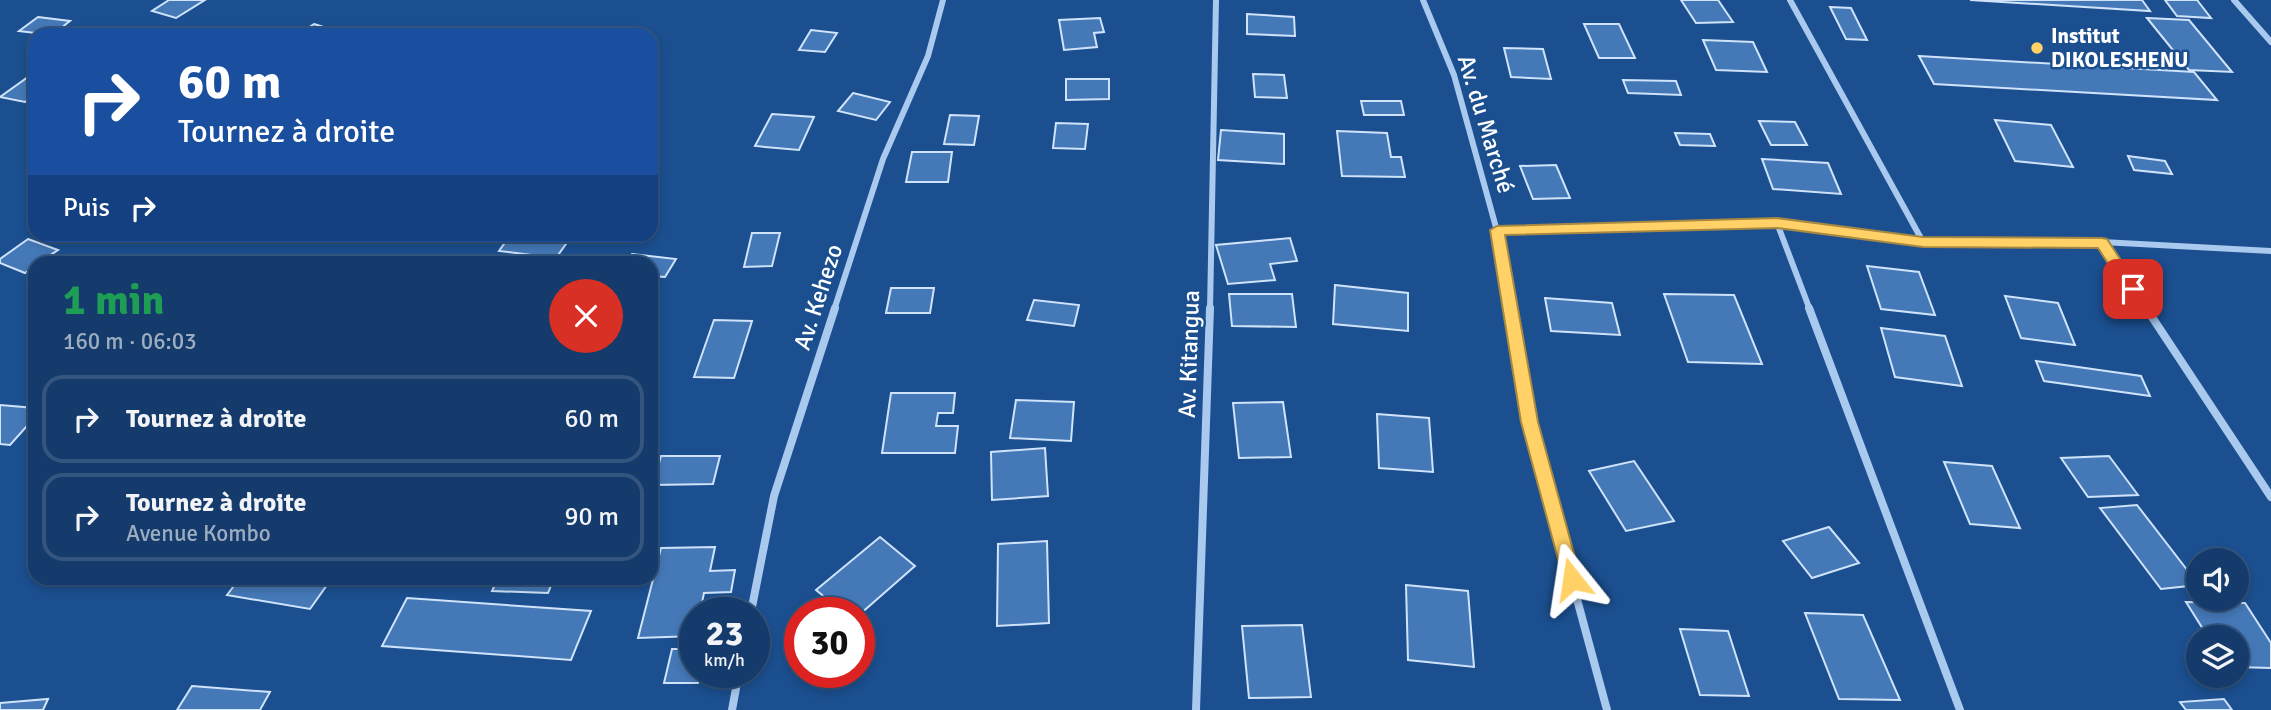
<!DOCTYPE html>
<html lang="fr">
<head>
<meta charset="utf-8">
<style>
  body { margin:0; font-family:Signika,sans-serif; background:#214673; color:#f1f3f6; height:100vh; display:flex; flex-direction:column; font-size:26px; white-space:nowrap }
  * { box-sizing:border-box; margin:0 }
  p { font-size:23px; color:#9dadc1 }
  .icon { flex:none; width:38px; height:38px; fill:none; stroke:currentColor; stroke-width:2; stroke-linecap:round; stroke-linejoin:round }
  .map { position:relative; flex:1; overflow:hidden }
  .drawer { position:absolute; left:28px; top:256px; width:630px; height:329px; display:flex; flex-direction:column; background:#143b6b; border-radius:21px; box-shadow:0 4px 10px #0003,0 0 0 2px #33557e }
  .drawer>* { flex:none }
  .banner { position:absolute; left:28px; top:28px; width:630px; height:214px; border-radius:21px; box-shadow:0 4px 10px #0003,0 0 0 2px #33557e; background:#1a4fa0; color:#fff; overflow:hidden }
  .tools { position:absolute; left:2186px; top:548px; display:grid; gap:14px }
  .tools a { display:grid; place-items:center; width:63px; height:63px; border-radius:50%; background:#143b6b; box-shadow:0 4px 10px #0003,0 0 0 2px #33557e; font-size:35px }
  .speed { position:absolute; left:679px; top:597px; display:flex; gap:14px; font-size:35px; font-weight:700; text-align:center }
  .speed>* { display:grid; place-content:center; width:91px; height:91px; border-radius:50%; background:#143b6b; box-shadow:0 4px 10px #0003,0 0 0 2px #33557e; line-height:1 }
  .speed small { font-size:18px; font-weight:400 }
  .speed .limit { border:10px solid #d22; background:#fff; color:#111 }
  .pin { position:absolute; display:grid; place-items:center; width:60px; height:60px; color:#fff; margin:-30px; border-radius:14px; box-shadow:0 4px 10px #0006 }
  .me { position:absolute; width:77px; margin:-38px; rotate:345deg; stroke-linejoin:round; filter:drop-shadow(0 0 5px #0008) }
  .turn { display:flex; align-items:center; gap:24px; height:147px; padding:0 35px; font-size:32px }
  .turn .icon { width:91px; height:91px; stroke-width:2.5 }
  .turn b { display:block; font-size:49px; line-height:60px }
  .then { display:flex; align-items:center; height:66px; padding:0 35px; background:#0003; gap:14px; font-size:26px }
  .round { display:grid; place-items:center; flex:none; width:74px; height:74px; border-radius:37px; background:#214673 }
  .head { display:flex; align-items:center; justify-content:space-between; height:119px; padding:0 35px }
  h1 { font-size:42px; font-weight:700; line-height:52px; color:#1e9e55 }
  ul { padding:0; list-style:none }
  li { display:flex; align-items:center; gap:21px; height:88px; margin:0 14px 10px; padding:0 21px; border:4px solid #33557e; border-radius:21px }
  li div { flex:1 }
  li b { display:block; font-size:26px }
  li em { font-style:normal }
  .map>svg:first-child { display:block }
</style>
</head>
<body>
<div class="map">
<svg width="2271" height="710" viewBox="0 0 2271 710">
  <rect width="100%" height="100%" fill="#1b4f8f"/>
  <g fill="#4478b7" stroke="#cfe3fa" stroke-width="2">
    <polygon points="169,0 205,0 176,18 152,11"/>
    <polygon points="1681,0 1718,0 1733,22 1696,23"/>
    <polygon points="1970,0 2142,0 2150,11"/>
    <polygon points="2165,0 2197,0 2211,18 2177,16"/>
    <polygon points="1830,7 1851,8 1867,40 1846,39"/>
    <polygon points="1247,14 1294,17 1295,36 1247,34"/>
    <polygon points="38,17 70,21 52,35 19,31"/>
    <polygon points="1100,18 1104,32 1094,33 1097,47 1064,50 1059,20"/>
    <polygon points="2147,18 2189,20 2232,72 2189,70"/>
    <polygon points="314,24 349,35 297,35"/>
    <polygon points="1584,24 1619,24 1635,58 1599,58"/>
    <polygon points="811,30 837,33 825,52 799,50"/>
    <polygon points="1703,40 1753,42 1767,72 1716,70"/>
    <polygon points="1504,48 1543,49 1551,79 1511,77"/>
    <polygon points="1919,56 2194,72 2217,100 1934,84"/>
    <polygon points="35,72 35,94 25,102 0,97"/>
    <polygon points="1253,74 1284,75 1287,98 1255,97"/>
    <polygon points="1066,79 1109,79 1109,99 1066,100"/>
    <polygon points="1623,80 1676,81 1681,95 1628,93"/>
    <polygon points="853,93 890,102 876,120 838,111"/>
    <polygon points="1361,101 1401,101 1404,115 1364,115"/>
    <polygon points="772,114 814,117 799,150 755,146"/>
    <polygon points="950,115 979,116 974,145 944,144"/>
    <polygon points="1995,120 2051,125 2073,167 2015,161"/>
    <polygon points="1759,121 1795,122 1807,145 1771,145"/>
    <polygon points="1056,123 1088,124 1085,149 1053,148"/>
    <polygon points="1221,130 1284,134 1284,164 1218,160"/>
    <polygon points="1337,131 1387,133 1391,157 1401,157 1405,177 1342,176"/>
    <polygon points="1675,133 1710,134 1715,146 1680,145"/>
    <polygon points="912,152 952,152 948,182 906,182"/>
    <polygon points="2128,156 2165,161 2172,174 2134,170"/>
    <polygon points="1762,159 1828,163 1841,194 1773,189"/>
    <polygon points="1556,165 1570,198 1533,199 1520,166"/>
    <polygon points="752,233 780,233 772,266 744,267"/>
    <polygon points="511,234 573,234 556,258 499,251"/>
    <polygon points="1290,238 1297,261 1270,264 1275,280 1228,284 1216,245"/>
    <polygon points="28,239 58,250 40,262 35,262 35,266 25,273 0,263 0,259"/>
    <polygon points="632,254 676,259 665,277 651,276 651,262 627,262"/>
    <polygon points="1867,266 1919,272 1935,315 1881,309"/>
    <polygon points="1335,285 1408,293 1408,331 1333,324"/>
    <polygon points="891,288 934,288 930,313 886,313"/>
    <polygon points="1229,294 1292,294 1296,327 1232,326"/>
    <polygon points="1664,294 1734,295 1762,364 1688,362"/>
    <polygon points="2005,296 2058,303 2075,345 2021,338"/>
    <polygon points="1545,298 1612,303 1620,335 1551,331"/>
    <polygon points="1034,300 1079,305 1074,326 1027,320"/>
    <polygon points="714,320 752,321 734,378 694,377"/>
    <polygon points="1881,328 1945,336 1962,386 1895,377"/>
    <polygon points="2036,361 2141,376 2150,396 2044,381"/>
    <polygon points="891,393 955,393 953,413 938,413 936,426 958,426 955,453 882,453"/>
    <polygon points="1016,400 1074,402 1071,441 1010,438"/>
    <polygon points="1283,402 1291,457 1239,458 1233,403"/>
    <polygon points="0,405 35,408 35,417 10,445 0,444"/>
    <polygon points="1377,414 1429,418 1433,472 1379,468"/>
    <polygon points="1045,448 1048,496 992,500 991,452"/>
    <polygon points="661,456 720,456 713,484 653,485"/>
    <polygon points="2109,456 2138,495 2088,497 2061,458"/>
    <polygon points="1634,461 1674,521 1626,531 1589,471"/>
    <polygon points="1944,462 1992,466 2020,528 1970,524"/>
    <polygon points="2137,505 2198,584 2198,585 2161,589 2100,508"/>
    <polygon points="1829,527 1859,563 1812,578 1783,541"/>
    <polygon points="880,537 915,566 859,615 859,612 843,612 816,590"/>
    <polygon points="1047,541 1049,623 997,626 998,544"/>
    <polygon points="715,547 710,571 735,570 731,592 704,593 700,612 695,612 695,636 638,638 661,548"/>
    <polygon points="240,578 332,578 310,609 227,595"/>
    <polygon points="498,578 554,578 548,593 492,591"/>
    <polygon points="1406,585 1468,591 1474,667 1408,660"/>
    <polygon points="407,598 591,611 571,660 382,646"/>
    <polygon points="2186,602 2245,603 2271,643 2271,668 2236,667 2236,637 2208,637"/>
    <polygon points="1805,613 1863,615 1900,700 1839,699"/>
    <polygon points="1302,625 1311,697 1249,698 1242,626"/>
    <polygon points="1680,629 1728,631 1749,696 1700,695"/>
    <polygon points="672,649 695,649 695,672 701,672 698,683 664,683"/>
    <polygon points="192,686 270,692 260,710 177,710"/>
    <polygon points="48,699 43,710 0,710 0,703"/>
    <polygon points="2224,699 2232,710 2186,710 2180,702"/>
  </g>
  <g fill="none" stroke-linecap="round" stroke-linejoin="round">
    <g stroke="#a9c9ee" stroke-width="6">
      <polyline points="1423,0 1454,75 1497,231 1510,310"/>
      <polyline points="1790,0 1923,242"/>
      <polyline points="2234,0 2271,42"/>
      <polyline points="1777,223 1810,310"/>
      <polyline points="1497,231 1777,223 1923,242 2102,242 2271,251"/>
      <polyline points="2102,242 2147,310"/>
      <polyline points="834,310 883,159 928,56 943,0"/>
      <polyline points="1210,310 1216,0"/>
    </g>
    <g stroke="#a9c9ee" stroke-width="8">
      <polyline points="1510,308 1529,422 1607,710"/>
      <polyline points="1809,308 1960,710"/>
      <polyline points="2146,308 2271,497"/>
      <polyline points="751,612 774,496 835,308"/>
      <polyline points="732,710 739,672"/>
      <polyline points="1196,710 1210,308"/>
    </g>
  </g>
  <polygon fill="#ffd166" stroke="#a68842" stroke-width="2" points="1777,218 1923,237 2102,238 2107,239 2140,289 2138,293 2127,293 2098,248 1923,247 1777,228 1505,235 1538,422 1581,579 1579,585 1572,587 1565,585 1521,422 1490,230 1497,226"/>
  <circle fill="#ffd166" stroke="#1b4f8f" stroke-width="2.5" cx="2037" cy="48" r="7"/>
  <g text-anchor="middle" stroke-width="5" stroke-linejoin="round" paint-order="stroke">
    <g font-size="21" font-weight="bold" fill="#fff" stroke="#1b4f8f" text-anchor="start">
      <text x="2051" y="43">Institut<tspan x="2051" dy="24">DIKOLESHENU</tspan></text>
    </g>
    <g font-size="24" fill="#fff" stroke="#1b4f8f">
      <text transform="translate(1486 124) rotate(73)" y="8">Av. du Marché</text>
      <text transform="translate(818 297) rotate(-72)" y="8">Av. Kehezo</text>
      <text transform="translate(1189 354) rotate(-88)" y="8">Av. Kitangua</text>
    </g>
  </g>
</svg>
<div class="tools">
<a><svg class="icon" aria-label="sound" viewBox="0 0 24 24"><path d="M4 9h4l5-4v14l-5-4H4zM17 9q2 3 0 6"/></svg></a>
<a><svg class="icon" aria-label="layers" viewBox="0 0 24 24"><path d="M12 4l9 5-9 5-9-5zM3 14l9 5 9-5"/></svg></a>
</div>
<div class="speed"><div>23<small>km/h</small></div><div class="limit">30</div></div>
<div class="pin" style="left:2133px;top:289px;background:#d93025"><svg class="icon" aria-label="arrive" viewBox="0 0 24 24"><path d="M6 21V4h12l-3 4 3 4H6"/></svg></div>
<svg class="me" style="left:1572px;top:579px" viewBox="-20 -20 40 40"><path d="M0-17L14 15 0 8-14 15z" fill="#ffd166" stroke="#fff" stroke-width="4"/></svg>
<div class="banner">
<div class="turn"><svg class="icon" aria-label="right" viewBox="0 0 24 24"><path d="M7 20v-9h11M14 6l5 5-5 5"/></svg><div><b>60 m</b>Tournez à droite</div></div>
<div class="then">Puis<svg class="icon" aria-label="right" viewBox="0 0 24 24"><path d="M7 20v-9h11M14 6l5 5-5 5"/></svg></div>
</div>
<section class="drawer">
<div class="head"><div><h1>1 min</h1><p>160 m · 06:03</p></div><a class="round" style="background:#d93025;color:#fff"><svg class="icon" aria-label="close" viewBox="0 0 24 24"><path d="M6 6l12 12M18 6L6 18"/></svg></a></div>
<ul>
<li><svg class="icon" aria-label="right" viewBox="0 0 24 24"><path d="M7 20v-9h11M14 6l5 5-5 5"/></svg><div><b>Tournez à droite</b></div><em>60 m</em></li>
<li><svg class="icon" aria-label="right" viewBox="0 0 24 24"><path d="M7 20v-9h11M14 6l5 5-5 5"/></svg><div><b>Tournez à droite</b><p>Avenue Kombo</p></div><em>90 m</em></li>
</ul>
</section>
</div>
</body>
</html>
